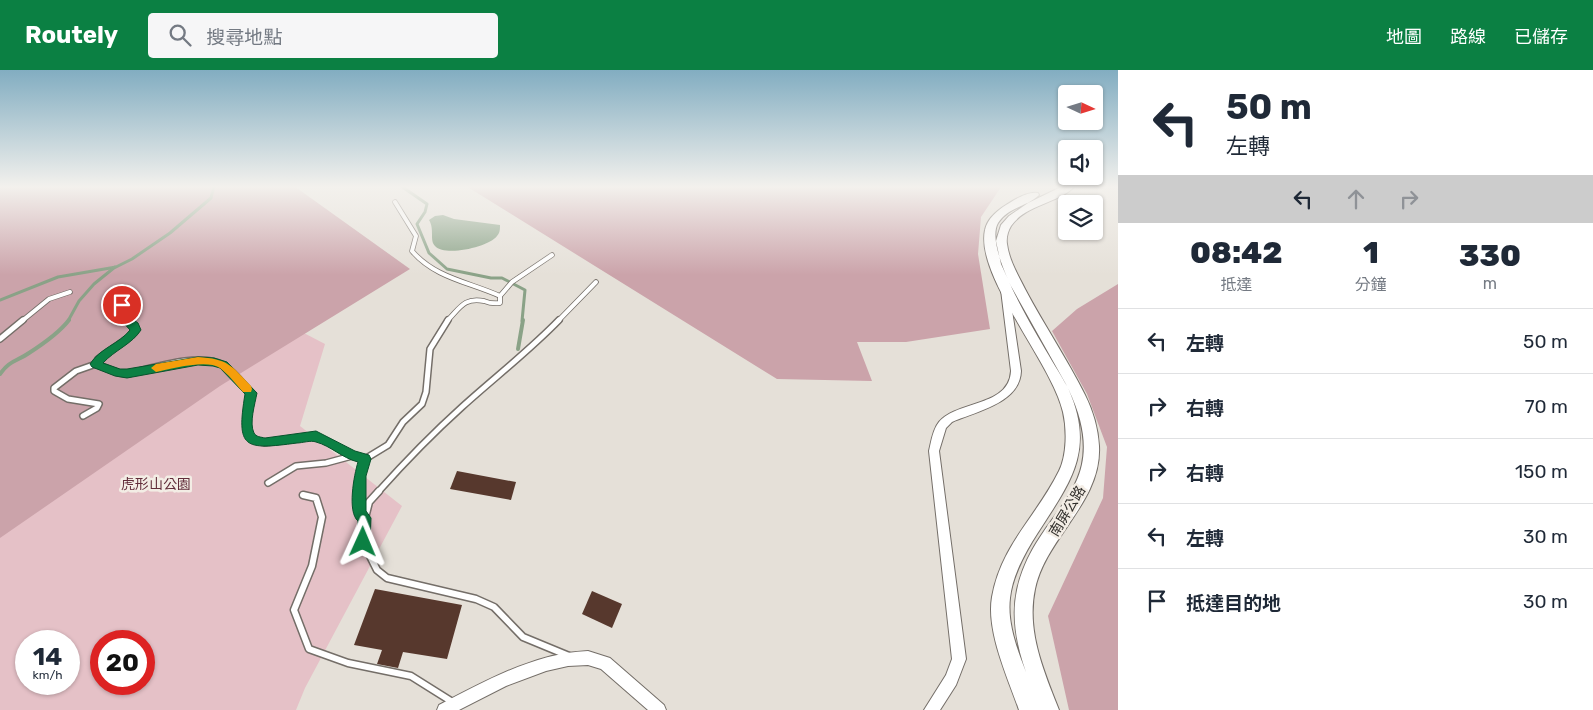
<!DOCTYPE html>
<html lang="zh-TW">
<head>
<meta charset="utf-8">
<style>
  body { margin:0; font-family:Rubik,"Noto Sans TC",sans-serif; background:#f6f6f7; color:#1f2937; height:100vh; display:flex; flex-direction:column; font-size:19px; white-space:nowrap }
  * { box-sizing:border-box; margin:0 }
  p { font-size:16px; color:#747a83 }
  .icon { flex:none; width:28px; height:28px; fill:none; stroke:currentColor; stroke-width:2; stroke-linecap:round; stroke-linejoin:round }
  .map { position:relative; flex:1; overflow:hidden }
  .sheet { display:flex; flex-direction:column; background:#fff; width:475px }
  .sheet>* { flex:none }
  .top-card { background:#fff; color:#1f2937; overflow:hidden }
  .needle { width:32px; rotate:94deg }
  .buttons { position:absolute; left:1058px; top:15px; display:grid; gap:10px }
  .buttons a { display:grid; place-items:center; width:45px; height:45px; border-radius:5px; background:#fff; box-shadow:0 1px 4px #0004; font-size:25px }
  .speed { position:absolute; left:15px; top:560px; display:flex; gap:10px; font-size:25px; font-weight:700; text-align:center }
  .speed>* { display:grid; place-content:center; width:65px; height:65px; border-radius:50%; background:#fff; box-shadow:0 1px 4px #0004; line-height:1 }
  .speed small { font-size:12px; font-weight:400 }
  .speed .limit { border:8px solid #d22; background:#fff; color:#111 }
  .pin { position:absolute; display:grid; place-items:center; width:42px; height:42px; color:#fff; margin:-21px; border:2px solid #fff; border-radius:50%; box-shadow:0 1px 5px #0007 }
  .me { position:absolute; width:55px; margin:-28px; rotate:1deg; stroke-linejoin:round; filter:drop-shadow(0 0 4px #0008) }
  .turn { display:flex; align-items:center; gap:18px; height:105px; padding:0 25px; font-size:22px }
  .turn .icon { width:65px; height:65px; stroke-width:2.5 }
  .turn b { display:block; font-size:35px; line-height:42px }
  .lanes { display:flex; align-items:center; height:48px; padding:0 25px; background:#0003; justify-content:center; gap:25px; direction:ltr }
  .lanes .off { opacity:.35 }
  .eta { display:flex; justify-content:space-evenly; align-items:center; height:85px; text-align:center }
  .eta b { font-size:30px; font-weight:800; line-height:35px }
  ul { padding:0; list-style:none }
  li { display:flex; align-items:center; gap:15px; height:65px; padding:0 25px; border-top:1px solid #e0e1e3 }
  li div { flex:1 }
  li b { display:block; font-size:19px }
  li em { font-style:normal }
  header { display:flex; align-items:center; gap:30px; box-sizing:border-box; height:70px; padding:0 25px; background:#0b8043; color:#fff }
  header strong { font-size:24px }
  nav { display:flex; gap:28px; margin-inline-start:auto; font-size:18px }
  .search { width:350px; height:45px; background:#f6f6f7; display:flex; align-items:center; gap:12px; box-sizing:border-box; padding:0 18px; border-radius:5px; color:#747a83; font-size:19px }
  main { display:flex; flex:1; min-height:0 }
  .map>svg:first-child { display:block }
</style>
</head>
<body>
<header>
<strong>Routely</strong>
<div class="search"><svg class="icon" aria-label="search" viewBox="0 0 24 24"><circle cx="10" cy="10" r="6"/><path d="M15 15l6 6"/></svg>搜尋地點</div>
<nav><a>地圖</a><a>路線</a><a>已儲存</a></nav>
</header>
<main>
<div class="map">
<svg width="1118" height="640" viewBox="0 0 1118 640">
  <rect width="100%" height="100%" fill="#e5e0d8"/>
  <path fill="#e5c1c7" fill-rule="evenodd" d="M172 194 325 274 300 356 402 436 305 618 296 640H0V238ZM26 571H69V614H26ZM101 571H144V614H101Z"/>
  <g fill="#cba3aa">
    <polygon points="0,116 294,116 410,199 220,316 0,468"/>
    <polygon points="466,116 998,116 1001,117 981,147 978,184 990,259 906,272 857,272 872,311 777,309"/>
    <polygon points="1118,214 1118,640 1069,640 1048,546 1103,428 1107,377 1087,324 1052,261 1077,239"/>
  </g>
  <path fill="#8aa287" d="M443 145 454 149 500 155C500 159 500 163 497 166 489 177 445 187 435 176 429 170 435 160 429 150L435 146Z"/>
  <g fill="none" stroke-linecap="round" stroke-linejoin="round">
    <g stroke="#8aa287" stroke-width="3">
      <polyline points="401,116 427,134 425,142 417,154 429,183 447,199 491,208 502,208 525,220 522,251"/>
      <polyline points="0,230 58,207 116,197 132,189 170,163 211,128 214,116"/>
      <polyline points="68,251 79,231 94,214 115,197"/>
    </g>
    <g stroke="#8aa287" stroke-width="4">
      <polyline points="518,279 523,250"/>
      <path d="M0 304C10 290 16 292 29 283 43 274 59 263 69 250"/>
    </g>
  </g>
  <g fill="#57382d">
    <polygon points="457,401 516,412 511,430 450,419"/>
    <polygon points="375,519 462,535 447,589 403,582 398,598 377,594 382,580 354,575"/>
    <polygon points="592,521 622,534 612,558 582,544"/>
  </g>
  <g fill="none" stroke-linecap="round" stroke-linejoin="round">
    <g stroke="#746e68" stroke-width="5.5">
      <g id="service-far2">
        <path d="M395 132 416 166 412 181C435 208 469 212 500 226"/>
        <polyline points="125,217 132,222 122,235 127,251"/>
        <polyline points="22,251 49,229 70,222"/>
        <path d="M447 251C460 238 464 227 484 231 489 233 494 234 500 233V226L512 212 552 185"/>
        <polyline points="558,251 596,212"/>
      </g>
    </g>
    <g stroke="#746e68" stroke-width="8">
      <g id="service-far1">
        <path d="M126 250 136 260 132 265 98 289 96 294 119 303 127 304C153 298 199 282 223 295 234 301 243 314 251 323L246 352 248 365 253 370 265 373 316 366 352 386 365 389"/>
        <polyline points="0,269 23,250"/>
        <polyline points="83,346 97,338 99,334 68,329 54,321 54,318 76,301 96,294"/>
        <polyline points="268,413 296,396 326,393 352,386"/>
        <polyline points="360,422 360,406 365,389 388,375 403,352 422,334 426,322 430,279 448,250"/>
        <path d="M378 422C404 393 432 364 462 337 494 308 529 281 559 250"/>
      </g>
    </g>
    <g stroke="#746e68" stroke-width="9">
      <g id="service">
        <polyline points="360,421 359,444 365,448 363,472 377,500 387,508 476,529 494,537 523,567 569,586"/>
        <polyline points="303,425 316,428 322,447 312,496 294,540 309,579 348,593 411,606 454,633"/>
        <polyline points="365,448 369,432 379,421"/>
      </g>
    </g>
    <g stroke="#746e68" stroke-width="2">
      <g id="minor">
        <path d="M1005 217 1009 220 1021 301C1020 333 977 341 952 352L946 358 939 381 966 589 956 615 940 640H924L946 605 952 589 929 381C931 372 933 359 939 352 958 330 1009 337 1011 301L1001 220Z"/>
        <path d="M588 581 610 588 664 635 666 640H648L601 599 588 595 568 596 546 601 506 616 459 640H437L439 635C486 611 534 583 588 581Z"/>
      </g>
    </g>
    <g stroke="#746e68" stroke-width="2">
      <path id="secondary" d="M1063 116H1075C1058 134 1026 134 1011 156 1008 161 1006 168 1007 174 1009 190 1018 205 1025 219 1044 255 1067 289 1085 325 1093 341 1098 358 1099 376 1102 432 1046 467 1035 519 1026 561 1044 602 1059 640H1019C1008 608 986 561 992 527 1001 475 1037 446 1059 401 1067 385 1067 359 1063 342 1052 293 975 206 985 160 987 149 998 140 1006 135 1014 130 1028 121 1038 123L1039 125C1027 137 1008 137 998 153 981 182 1051 287 1067 316L1011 216 1001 194 996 171 1001 155 1009 146 1028 133ZM1068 318C1118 423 1035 436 1017 520 1011 548 1017 576 1026 602 1017 579 1007 553 1010 528 1012 508 1022 489 1032 472 1066 417 1098 385 1068 318Z"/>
    </g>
    <use href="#service-far2" stroke="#fff" stroke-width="4"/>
    <use href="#service-far1" stroke="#fff" stroke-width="5"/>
    <use href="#service" stroke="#fff" stroke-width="6"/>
    <use href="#minor" fill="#fff" fill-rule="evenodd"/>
    <use href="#secondary" fill="#fff" fill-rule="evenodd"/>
  </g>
  <linearGradient id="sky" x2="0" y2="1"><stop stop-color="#82adc1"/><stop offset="0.57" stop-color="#f3f1ed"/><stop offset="1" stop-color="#f3f1ed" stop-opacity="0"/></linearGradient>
  <rect width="1118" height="205" fill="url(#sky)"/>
  <path fill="#0b8043" stroke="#07532c" d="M122 232 126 233 131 248 138 253 141 260C132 274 115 280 103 293L120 299H127L198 287 214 288 227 292 257 323C255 334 249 353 254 363 256 367 261 367 265 368L316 361 355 381 369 385 371 389 366 406V441L371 448 370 472 368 476 363 478 358 476 356 472 358 451C347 442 354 405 358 392 342 388 331 376 316 372 311 370 302 373 297 373 244 380 236 379 245 324L220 298 213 296 198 295 127 308 115 306 92 297 90 294C100 278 119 274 130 260L121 250 117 235Z"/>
  <path fill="#f59e0b" d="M198 287C228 289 231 295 251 316L252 319 251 322H243C236 314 228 304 220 298 206 289 172 299 156 302L151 298 156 294Z"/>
  <g text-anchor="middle" stroke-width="5" stroke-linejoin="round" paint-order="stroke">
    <g font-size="14" fill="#622d3a" stroke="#f3ede5">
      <text x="156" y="419">虎形山公園</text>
    </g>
    <g font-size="14" fill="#312f2c" stroke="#f3ede5">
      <text transform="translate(1067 441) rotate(-59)" y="5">南屏公路</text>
    </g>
  </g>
</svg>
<div class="buttons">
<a><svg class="needle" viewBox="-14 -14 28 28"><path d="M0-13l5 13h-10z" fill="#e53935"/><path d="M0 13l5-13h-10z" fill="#747a83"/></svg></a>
<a><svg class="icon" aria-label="sound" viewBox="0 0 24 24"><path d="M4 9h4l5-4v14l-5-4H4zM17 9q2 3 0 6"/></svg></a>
<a><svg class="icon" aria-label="layers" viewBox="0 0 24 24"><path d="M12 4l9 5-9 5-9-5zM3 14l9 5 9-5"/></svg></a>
</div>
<div class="speed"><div>14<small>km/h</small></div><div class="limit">20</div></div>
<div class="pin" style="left:122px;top:235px;background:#d93025"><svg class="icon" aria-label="arrive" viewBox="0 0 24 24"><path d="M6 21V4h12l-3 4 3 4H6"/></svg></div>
<svg class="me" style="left:363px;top:472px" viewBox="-20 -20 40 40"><path d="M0-17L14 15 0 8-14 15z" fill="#0b8043" stroke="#fff" stroke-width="4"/></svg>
</div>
<section class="sheet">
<div class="top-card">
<div class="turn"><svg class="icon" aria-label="left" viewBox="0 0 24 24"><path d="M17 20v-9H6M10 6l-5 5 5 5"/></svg><div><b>50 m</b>左轉</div></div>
<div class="lanes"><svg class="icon" aria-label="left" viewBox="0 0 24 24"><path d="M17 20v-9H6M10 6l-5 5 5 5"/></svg><svg class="icon off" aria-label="ahead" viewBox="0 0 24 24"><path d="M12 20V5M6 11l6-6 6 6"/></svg><svg class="icon off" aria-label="right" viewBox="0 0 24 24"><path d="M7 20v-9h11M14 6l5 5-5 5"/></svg></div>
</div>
<div class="eta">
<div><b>08:42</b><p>抵達</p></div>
<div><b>1</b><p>分鐘</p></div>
<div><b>330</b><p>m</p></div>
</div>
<ul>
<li><svg class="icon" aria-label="left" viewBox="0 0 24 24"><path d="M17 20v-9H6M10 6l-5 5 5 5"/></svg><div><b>左轉</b></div><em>50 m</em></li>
<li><svg class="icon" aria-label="right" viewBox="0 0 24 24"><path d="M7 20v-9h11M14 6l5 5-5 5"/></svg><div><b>右轉</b></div><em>70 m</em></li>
<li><svg class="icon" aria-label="right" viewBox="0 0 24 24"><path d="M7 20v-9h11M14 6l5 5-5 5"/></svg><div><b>右轉</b></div><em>150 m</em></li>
<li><svg class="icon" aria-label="left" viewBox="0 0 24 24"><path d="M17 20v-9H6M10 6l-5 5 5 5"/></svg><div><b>左轉</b></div><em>30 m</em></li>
<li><svg class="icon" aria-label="arrive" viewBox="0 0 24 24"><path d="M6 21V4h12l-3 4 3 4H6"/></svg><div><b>抵達目的地</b></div><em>30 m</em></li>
</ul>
</section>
</main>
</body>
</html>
